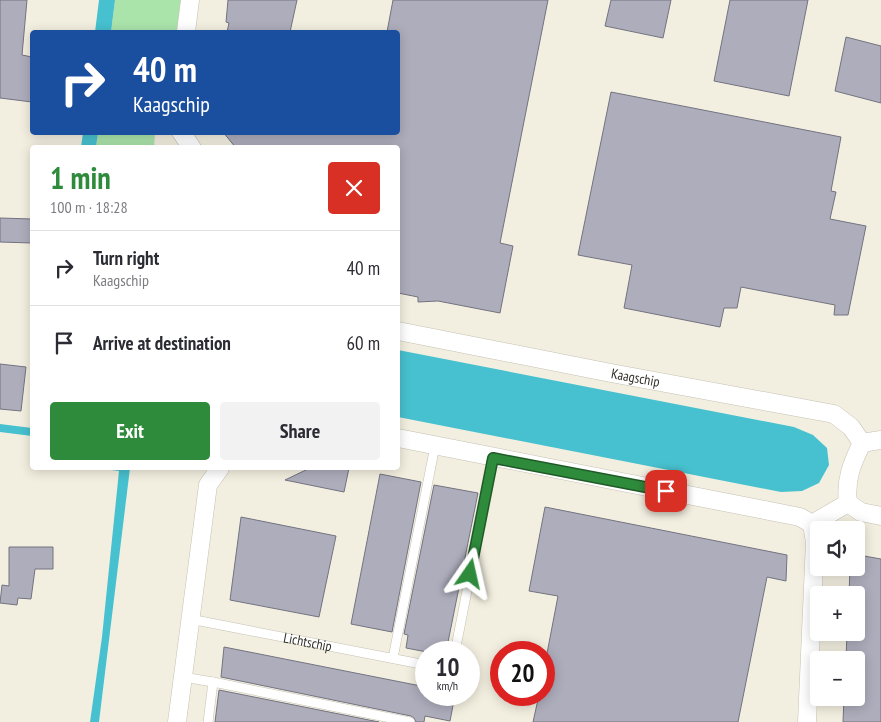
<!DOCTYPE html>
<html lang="en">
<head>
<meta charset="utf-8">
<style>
  body { margin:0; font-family:"PT Sans Narrow",sans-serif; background:#f2f2f3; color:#2b2b33; height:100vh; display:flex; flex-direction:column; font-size:19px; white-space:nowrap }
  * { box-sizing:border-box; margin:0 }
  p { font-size:16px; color:#7c7c81 }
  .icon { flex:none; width:28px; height:28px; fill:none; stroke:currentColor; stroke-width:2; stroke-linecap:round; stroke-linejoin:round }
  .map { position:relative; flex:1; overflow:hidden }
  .sheet { position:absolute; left:30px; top:145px; width:370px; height:325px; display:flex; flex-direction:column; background:#fff; border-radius:5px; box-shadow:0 2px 12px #0003 }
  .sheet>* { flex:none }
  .hud { position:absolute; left:30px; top:30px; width:370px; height:105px; border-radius:5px; box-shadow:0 2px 12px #0003; background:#1a4fa0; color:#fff; overflow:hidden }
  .controls { position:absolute; left:810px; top:521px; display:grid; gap:10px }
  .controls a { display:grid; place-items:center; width:55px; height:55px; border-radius:5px; background:#fff; box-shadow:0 2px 12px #0003; font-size:25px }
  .speed { position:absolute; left:415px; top:641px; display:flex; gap:10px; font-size:25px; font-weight:700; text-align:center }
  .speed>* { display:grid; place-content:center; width:65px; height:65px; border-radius:50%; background:#fff; box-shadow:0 2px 12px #0003; line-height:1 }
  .speed small { font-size:12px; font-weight:400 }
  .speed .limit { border:8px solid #d22; background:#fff; color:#111 }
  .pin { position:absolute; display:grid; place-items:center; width:42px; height:42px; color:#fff; margin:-21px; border-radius:10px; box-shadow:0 2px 8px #0006 }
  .me { position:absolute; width:55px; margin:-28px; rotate:11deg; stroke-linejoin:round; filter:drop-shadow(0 0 4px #0008) }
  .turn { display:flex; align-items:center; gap:18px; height:105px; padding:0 20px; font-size:22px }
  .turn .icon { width:65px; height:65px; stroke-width:2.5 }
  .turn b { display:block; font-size:35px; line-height:42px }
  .round { display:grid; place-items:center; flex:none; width:52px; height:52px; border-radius:5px; background:#f2f2f3 }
  .head { display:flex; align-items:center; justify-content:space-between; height:85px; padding:0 20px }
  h1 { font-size:30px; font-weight:600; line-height:38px; color:#2f8b3c }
  .cta { display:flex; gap:10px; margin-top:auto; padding:10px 20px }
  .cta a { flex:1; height:58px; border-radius:5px; background:#2f8b3c; color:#fff; font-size:20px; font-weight:600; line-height:58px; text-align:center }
  .cta a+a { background:#f2f2f3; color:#2b2b33 }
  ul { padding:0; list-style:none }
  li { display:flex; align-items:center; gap:15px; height:75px; padding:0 20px; border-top:1px solid #e1e1e2 }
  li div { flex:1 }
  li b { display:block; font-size:19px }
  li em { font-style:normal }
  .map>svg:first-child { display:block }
</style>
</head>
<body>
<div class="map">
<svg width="881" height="722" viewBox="0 0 881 722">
  <rect width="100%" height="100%" fill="#f3efe0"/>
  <g fill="#abe4ab">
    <polygon points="115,0 181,0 177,32 111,32"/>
    <polygon points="98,133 155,133 154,147 96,147"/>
  </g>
  <g fill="#47c1cf">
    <polygon points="99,0 115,0 111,32 95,32"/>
    <polygon points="83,133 98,133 96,147 81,147"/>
    <polygon points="398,350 794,427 813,435 827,448 829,465 819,483 802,491 781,492 398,417"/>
    <polygon points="0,424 32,428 32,436 0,432"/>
    <polygon points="98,468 130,468 99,722 90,722 102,637 119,471"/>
  </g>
  <g fill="#adadbc" stroke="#737380">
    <polygon points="0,0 27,0 22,55 32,57 32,102 0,98"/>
    <polygon points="228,0 297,0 290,32 227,32 229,23 226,22"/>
    <polygon points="393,0 548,0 500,243 513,246 500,313 438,301 418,302 418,297 398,293 398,148 236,148 223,132 398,132 398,32 387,32"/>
    <polygon points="611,0 671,0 663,38 605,26"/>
    <polygon points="730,0 808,0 789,96 714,81"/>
    <polygon points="846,37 881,46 881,103 835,91"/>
    <polygon points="611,92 841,137 831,191 836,192 830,219 866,226 848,315 834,315 835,305 741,287 737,308 724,308 720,327 624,308 632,265 578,255"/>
    <polygon points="0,218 32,219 32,243 0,242"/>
    <polygon points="0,364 26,367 21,411 0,409"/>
    <polygon points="310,468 349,468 344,492 285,480"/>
    <polygon points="380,474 421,482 392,632 351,624"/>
    <polygon points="434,485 478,493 446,652 427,652 406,648 408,635 404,634"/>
    <polygon points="545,507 787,555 786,581 767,577 738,722 533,722 539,695 544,695 544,669 558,596 529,591"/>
    <polygon points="241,517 336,536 319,617 230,600"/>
    <polygon points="9,547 53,547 53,569 35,569 31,599 18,598 17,605 0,603 2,585 9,586"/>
    <polygon points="864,556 881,559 881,722 843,722 844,698 856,698 856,660 846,660 847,632 856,632 856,595 849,595 850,568 856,568 856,562"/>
    <polygon points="224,647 426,687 426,695 455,695 450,721 425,716 424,722 416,722 414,718 411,716 221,677"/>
    <polygon points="219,690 379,722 215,722"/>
  </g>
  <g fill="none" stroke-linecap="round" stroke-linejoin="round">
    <g stroke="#c5c1b3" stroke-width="10">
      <g id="lane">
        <path id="s1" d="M190 619 426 665"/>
        <polyline points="455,652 493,458"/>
        <polyline points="393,658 435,446"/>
        <polyline points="183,677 213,682 208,722"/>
        <polyline points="213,682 410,722"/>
      </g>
    </g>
    <g stroke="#c5c1b3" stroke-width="19">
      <g id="street">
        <polyline points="186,32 190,0"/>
        <polyline points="181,132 192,148"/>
        <path id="s2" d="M398 331 611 373 834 414 851 427 862 443 881 440"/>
        <polyline points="398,438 800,517 812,524 848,503 861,512 881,516"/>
        <path d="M848 503C845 480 852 463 862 443"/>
        <polyline points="177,722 208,485 220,468"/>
        <polyline points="807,722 815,542 812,524"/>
      </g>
    </g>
    <use href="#lane" stroke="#fff" stroke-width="9"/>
    <use href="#street" stroke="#fff" stroke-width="18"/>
  </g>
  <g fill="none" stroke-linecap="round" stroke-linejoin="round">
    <g stroke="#1f5a27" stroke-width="12">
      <polyline id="route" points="470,574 493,458 666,491"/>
    </g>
    <use href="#route" stroke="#2f8b3c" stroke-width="9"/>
  </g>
  <g text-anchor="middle" stroke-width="5" stroke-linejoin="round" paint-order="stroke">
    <g font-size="14" fill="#32302b" stroke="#f3efe0">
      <text dy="5" stroke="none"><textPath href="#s2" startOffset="242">Kaagschip</textPath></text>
      <text dy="5" stroke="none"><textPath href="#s1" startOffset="120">Lichtschip</textPath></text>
    </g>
  </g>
</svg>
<div class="controls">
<a><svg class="icon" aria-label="sound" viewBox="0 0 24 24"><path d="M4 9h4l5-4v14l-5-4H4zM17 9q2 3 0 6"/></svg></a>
<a>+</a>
<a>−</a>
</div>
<div class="speed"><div>10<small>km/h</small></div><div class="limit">20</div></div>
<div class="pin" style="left:666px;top:491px;background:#d93025"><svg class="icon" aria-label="arrive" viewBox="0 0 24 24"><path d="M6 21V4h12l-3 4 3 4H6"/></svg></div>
<svg class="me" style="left:470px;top:574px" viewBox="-20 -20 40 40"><path d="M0-17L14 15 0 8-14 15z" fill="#2f8b3c" stroke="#fff" stroke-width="4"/></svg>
<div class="hud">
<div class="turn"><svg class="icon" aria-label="right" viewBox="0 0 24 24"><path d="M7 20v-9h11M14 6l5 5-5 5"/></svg><div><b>40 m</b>Kaagschip</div></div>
</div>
<section class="sheet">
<div class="head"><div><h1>1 min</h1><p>100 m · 18:28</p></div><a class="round" style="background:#d93025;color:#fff"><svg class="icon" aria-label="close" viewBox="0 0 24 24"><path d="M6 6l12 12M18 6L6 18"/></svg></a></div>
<ul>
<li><svg class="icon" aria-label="right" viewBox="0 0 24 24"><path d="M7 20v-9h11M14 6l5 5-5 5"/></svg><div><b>Turn right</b><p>Kaagschip</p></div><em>40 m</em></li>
<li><svg class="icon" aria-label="arrive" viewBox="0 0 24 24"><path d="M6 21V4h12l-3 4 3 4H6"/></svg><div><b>Arrive at destination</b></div><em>60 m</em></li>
</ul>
<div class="cta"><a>Exit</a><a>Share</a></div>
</section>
</div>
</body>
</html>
